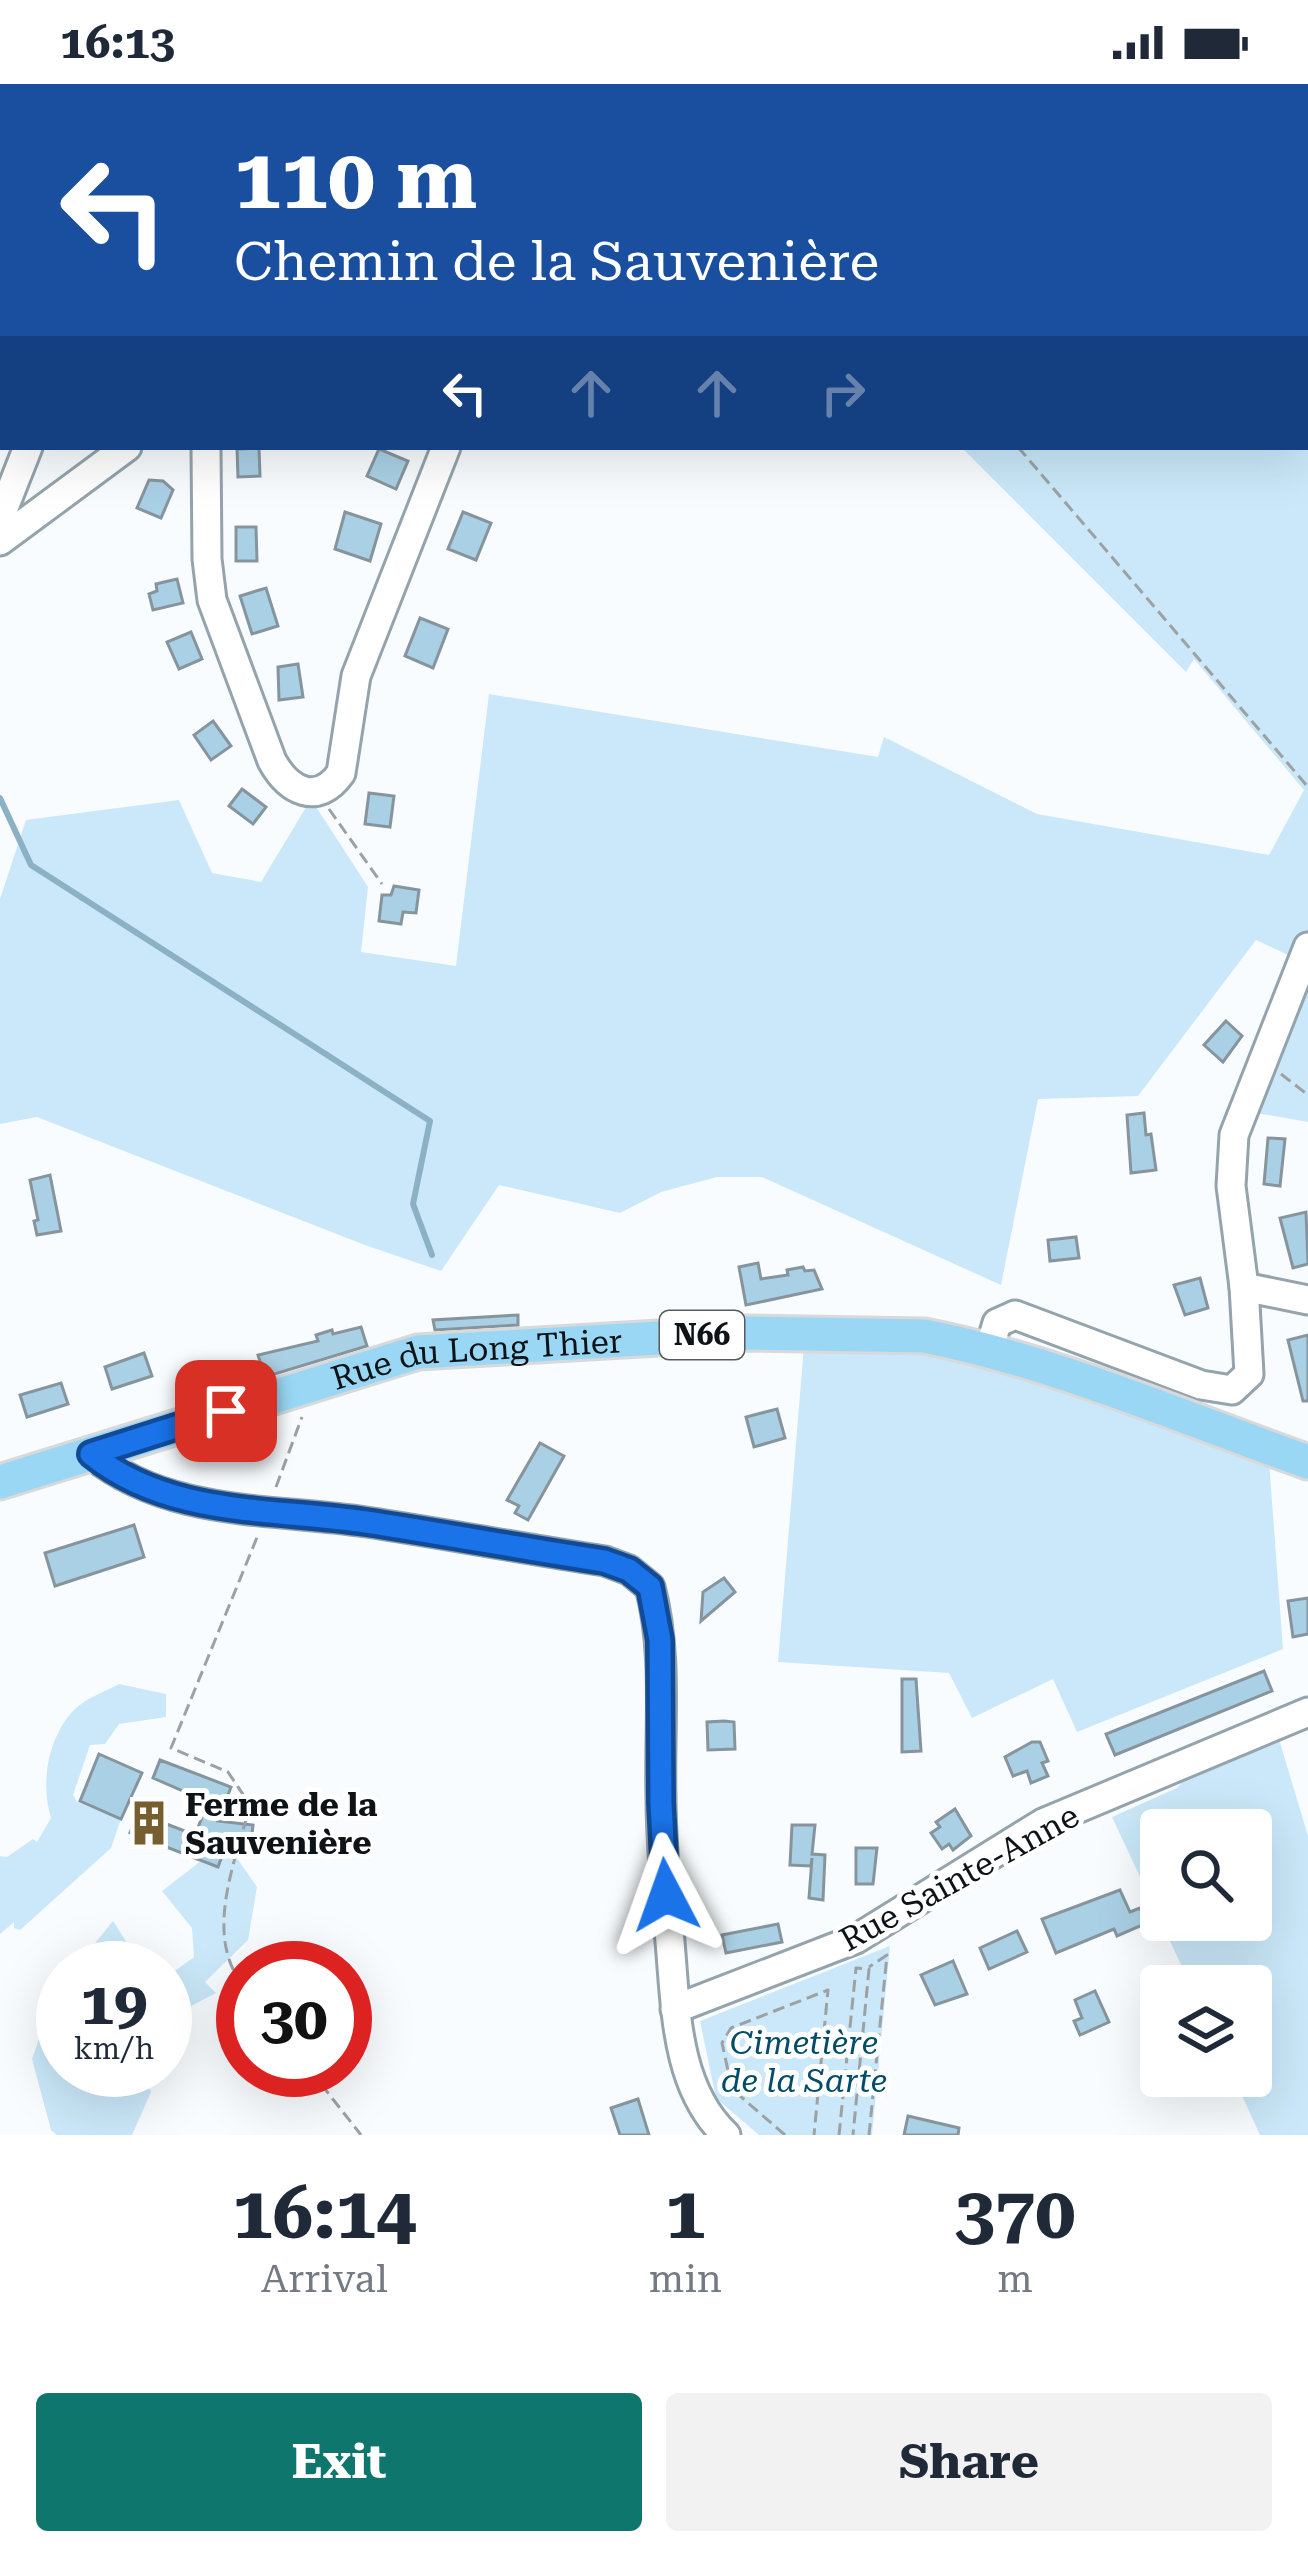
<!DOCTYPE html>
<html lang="en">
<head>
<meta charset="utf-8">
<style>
  body { margin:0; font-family:"Roboto Serif",serif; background:#f2f2f3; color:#1f2937; height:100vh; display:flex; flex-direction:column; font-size:45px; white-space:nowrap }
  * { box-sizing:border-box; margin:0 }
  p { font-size:39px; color:#747a83 }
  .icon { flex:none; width:66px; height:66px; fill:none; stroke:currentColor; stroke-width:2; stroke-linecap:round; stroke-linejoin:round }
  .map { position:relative; height:2051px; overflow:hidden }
  .side { display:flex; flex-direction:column; background:#fff; flex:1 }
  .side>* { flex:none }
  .top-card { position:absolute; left:0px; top:0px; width:1308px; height:366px; box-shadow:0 12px 48px #0002; background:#1a4fa0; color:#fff; overflow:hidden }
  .tools { position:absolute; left:1140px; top:1725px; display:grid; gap:24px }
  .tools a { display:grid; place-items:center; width:132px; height:132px; border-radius:12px; background:#fff; box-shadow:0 12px 48px #0002; font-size:60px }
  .speed { position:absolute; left:36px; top:1857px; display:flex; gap:24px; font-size:60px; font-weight:700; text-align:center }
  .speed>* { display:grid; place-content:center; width:156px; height:156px; border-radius:50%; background:#fff; box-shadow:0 12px 48px #0002; line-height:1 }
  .speed small { font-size:30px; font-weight:400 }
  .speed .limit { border:18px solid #d22; background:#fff; color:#111 }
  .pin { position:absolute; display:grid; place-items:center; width:102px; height:102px; color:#fff; margin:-51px; border-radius:24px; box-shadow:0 6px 18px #0006 }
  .me { position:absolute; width:132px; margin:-66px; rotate:356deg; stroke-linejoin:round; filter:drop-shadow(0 0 9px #0008) }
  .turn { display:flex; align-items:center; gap:42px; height:252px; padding:0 36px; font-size:54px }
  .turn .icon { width:156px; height:156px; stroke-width:2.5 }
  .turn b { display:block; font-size:84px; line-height:102px }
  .lanes { display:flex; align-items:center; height:114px; padding:0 36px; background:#0003; justify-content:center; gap:60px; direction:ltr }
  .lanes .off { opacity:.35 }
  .eta { display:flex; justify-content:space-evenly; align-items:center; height:204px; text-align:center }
  .eta b { font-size:72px; font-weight:700; line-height:84px }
  .cta { display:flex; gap:24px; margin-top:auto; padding:24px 36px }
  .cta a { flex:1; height:138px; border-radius:12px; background:#0f766e; color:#fff; font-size:48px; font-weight:700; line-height:138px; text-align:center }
  .cta a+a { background:#f2f2f3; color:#1f2937 }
  .status { display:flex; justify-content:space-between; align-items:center; height:84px; padding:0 60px; background:#fff; direction:ltr }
  .status svg { height:33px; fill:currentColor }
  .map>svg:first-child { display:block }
</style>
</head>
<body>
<div class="status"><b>16:13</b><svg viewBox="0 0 49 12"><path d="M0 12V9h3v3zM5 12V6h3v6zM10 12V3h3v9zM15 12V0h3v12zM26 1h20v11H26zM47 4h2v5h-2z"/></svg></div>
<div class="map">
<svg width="1308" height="2051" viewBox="0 0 1308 2051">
  <rect width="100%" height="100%" fill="#f8fcfe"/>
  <g fill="#cae8f9" fill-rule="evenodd">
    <polygon points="680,0 1308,0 1308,857 1301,877 1256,856 1138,1012 1038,1015 1001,1201 762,1093 717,1093 661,1108 620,1129 499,1101 441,1187 365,1161 37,1033 0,1040 0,815 26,736 179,716 212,789 261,798 311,715 368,803 361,868 456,882 489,610 878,673 884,653 1037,730 1269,771 1304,706 1194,575 1186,588 961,363 1305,363 1305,3"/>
    <path d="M1308 900V1038L1251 1028C1270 984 1294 945 1308 900Z"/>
    <polygon points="805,1250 924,1252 1268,1364 1283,1565 1077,1648 1053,1595 972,1634 949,1589 778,1578"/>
    <path d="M119 1600 166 1610V1633L119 1640 105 1660 90 1661 73 1711 77 1718 121 1735 111 1764 20 1846 14 1844V1838L0 1850V1772L7 1773 33 1755 37 1758 51 1734C40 1699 48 1651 76 1624 87 1614 106 1607 119 1600Z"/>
    <path d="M1275 1642 1308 1752V2051H1260L1233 1992H1251V1902H1191L1112 1733 1177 1704 1204 1672ZM1161 1746H1251V1836H1161Z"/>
    <polygon points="227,1760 257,1803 248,1856 205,1898 216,1909 172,1932 179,1959 165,1970 165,1894 194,1873 192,1844 162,1807 201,1777 218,1783"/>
    <polygon points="113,1837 143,1884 75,1884"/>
    <polygon points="890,1862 872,2051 759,2051 716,2014 700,1937"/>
    <polygon points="63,1899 63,1986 146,1986 142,1990 151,2008 132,2051 57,2051 51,2046 32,1975 55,1910"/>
  </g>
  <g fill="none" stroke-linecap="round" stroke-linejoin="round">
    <polyline stroke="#8cb1c5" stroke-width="6" points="0,714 31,781 430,1037 413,1120 432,1171"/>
  </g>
  <g fill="#aad0e5" stroke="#86959d" stroke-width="3">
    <polygon points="259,364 260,392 238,393 237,365"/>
    <polygon points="379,365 408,377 396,405 367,392"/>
    <polygon points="149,396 163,397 173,406 161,434 137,424"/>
    <polygon points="345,428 381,440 370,477 335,465"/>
    <polygon points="463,428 491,439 476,476 448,465"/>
    <polygon points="236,443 256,443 257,477 236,477"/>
    <polygon points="177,495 183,519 153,526 149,510 157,507 156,500"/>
    <polygon points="266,504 278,542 252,550 240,512"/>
    <polygon points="420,534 448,545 433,584 405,572"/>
    <polygon points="191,548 202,575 179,585 167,558"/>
    <polygon points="298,580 303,613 279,616 278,583"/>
    <polygon points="213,637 231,662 211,676 194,651"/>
    <polygon points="242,705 266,723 253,740 229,722"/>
    <polygon points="369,709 394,712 390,743 365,740"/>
    <polygon points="394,802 419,806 416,829 403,828 401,840 379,837 382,811 391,811"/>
    <polygon points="1226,937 1242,952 1223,978 1204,961"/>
    <polygon points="1144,1029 1146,1051 1151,1050 1156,1086 1131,1089 1127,1031"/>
    <polygon points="1268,1054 1285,1055 1280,1102 1264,1100"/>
    <polygon points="50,1091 61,1147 37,1151 34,1137 38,1136 30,1096"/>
    <polygon points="1306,1128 1308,1180 1293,1184 1280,1134"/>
    <polygon points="1076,1153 1079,1174 1050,1177 1048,1156"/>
    <polygon points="758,1179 761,1195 788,1191 787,1186 803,1183 805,1187 814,1186 822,1205 746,1221 739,1183"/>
    <polygon points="1200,1194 1208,1224 1185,1231 1174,1201"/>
    <polygon points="518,1231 518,1241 435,1246 433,1236"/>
    <polygon points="361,1243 367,1262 265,1293 258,1271 318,1257 316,1251 332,1246 333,1250"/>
    <polygon points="1308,1251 1308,1317 1303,1317 1288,1256"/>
    <polygon points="144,1269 152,1292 112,1305 105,1283"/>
    <polygon points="61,1299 68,1320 27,1333 20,1311"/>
    <polygon points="777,1325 785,1354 754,1363 746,1333"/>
    <polygon points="540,1359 564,1372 528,1436 515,1429 519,1422 507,1416"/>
    <polygon points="134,1441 144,1473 55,1502 45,1469"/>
    <polygon points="724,1494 735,1508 701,1537 703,1508"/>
    <polygon points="1308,1514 1308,1550 1293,1553 1288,1517"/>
    <polygon points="1264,1587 1272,1607 1115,1671 1106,1650"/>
    <polygon points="902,1595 916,1595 921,1667 902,1668"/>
    <polygon points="724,1637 734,1638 735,1665 708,1666 707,1638"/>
    <polygon points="1032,1658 1040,1658 1048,1677 1042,1679 1048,1692 1031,1699 1027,1687 1013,1692 1005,1673"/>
    <polygon points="99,1670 142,1689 121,1735 80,1717"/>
    <polygon points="160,1676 231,1703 218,1737 253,1741 250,1767 225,1764 218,1783 130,1749 138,1729 195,1751 208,1718 153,1694"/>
    <polygon points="955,1725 971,1752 953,1766 949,1760 942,1765 931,1749 940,1743 936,1738"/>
    <polygon points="792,1741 815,1741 812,1770 825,1771 823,1816 809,1814 812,1774 811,1782 790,1781"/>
    <polygon points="856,1764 877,1764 873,1800 856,1800"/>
    <polygon points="1120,1806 1130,1828 1140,1824 1147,1839 1117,1852 1114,1845 1056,1869 1042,1835"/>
    <polygon points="778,1840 782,1858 726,1869 722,1851"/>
    <polygon points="1017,1847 1027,1868 989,1885 980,1864"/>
    <polygon points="953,1877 967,1910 935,1921 921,1891"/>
    <polygon points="1095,1907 1109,1938 1080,1951 1074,1937 1082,1934 1075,1916"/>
    <polygon points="638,2015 649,2051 620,2051 611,2024"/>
    <polygon points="908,2032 959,2044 958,2051 904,2051"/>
  </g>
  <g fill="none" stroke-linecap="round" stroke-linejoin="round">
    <g stroke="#94a3ac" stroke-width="33">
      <g id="minor">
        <polyline points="42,3 43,0"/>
        <polyline points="173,3 174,0"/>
        <polyline points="0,122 3,114"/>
        <path d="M206 363 207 475 212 516 272 677C288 706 317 723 341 689L356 592 446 363"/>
        <polyline points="0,434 28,363"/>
        <polyline points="0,457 127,363"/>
        <polyline points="1244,1203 1308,1216"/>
        <polyline points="989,1266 997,1239 1015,1231 1201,1301 1232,1306 1249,1290 1244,1203 1231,1102 1234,1051 1308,863"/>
        <path d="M91 1370C169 1433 271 1424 366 1438 446 1450 525 1465 605 1477L629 1486 650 1503C668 1570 659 1645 661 1714 661 1766 667 1818 671 1870 676 1932 678 2006 726 2051"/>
        <polyline points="675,1925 856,1855 1043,1739 1308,1628"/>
      </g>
    </g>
    <g stroke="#d8d9da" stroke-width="39">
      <g id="major">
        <path id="s1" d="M0 1398 418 1268 745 1249 924 1252C1053 1277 1183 1334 1308 1378"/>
      </g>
    </g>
    <g stroke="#9ca1a3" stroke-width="3" stroke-dasharray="12 6" stroke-linecap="butt">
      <polyline points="791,0 794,3"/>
      <polyline points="716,3 718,0"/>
      <polyline points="1305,161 1308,162"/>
      <polyline points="1018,363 1308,703"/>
      <polyline points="329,725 382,800"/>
      <polyline points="1281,990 1308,1011"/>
      <polyline points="276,1403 302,1333"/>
      <path d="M243 1901C203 1851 236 1776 250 1721L228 1688 171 1664 258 1451"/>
      <polyline points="310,1986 361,2051"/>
      <polyline points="785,2051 732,2005 722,1959 731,1944 828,1906 814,2051"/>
      <polyline points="839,2051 856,1884 869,1885 853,2051"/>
      <polyline points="869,2051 887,1871 869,1883"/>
    </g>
    <use href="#minor" stroke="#fff" stroke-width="27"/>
    <use href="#major" stroke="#9ad7f5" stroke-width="33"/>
  </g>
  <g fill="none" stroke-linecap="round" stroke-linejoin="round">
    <g stroke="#114b97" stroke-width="30">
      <path id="route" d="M226 1327 91 1370C169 1433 272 1424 366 1438 445 1450 525 1465 604 1477L629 1486 650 1503 660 1556 661 1719 666 1811"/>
    </g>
    <use href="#route" stroke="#1a73e8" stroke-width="21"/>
  </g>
  <defs>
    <g id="building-bare" transform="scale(3.6)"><path d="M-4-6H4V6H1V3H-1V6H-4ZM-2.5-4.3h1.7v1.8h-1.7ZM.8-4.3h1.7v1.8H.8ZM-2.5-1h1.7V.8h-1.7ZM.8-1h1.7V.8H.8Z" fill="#765e2f" stroke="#fff" stroke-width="2.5" paint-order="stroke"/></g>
  </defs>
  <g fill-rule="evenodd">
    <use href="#building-bare" x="149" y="1739"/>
  </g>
  <g text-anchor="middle" stroke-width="10" stroke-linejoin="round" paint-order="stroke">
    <rect fill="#fff" stroke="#565a5c" stroke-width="3" x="660" y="1227" width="84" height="48" rx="9"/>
    <g font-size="30" font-weight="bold" fill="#0d1316">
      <text x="702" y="1261">N66</text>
    </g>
    <g font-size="33" fill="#0d1316" stroke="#fff">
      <text dy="12" stroke="none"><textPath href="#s1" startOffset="495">Rue du Long Thier</textPath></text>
      <text transform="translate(959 1793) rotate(-29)" y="12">Rue Sainte-Anne</text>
    </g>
    <g font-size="33" font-weight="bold" fill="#0d1316" stroke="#fff" text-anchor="start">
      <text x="185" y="1732">Ferme de la<tspan x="185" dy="38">Sauvenière</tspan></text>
    </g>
    <g font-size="33" font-style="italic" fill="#014c68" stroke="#fff">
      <text x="804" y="1970">Cimetière<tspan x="804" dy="38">de la Sarte</tspan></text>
    </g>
  </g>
</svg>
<div class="tools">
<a><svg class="icon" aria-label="search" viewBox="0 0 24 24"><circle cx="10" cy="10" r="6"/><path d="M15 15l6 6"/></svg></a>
<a><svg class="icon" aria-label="layers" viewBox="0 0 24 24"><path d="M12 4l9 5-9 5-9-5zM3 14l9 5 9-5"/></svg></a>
</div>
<div class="speed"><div>19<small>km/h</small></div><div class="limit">30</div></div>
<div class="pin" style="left:226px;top:1327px;background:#d93025"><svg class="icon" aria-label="arrive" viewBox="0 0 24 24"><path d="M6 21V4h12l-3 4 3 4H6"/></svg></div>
<svg class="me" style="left:666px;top:1811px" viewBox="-20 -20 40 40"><path d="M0-17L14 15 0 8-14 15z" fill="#1a73e8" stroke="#fff" stroke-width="4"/></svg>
<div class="top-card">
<div class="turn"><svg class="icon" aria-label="left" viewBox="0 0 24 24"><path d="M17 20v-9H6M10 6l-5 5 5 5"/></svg><div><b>110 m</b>Chemin de la Sauvenière</div></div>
<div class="lanes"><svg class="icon" aria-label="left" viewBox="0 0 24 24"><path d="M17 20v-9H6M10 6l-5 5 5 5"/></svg><svg class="icon off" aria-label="ahead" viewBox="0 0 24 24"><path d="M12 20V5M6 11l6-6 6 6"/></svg><svg class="icon off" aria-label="ahead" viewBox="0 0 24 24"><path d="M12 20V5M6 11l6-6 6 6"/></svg><svg class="icon off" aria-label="right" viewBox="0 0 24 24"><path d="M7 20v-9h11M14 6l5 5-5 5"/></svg></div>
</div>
</div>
<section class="side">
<div class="eta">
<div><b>16:14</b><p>Arrival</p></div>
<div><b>1</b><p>min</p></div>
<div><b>370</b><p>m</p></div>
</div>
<div class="cta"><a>Exit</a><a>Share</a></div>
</section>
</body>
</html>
